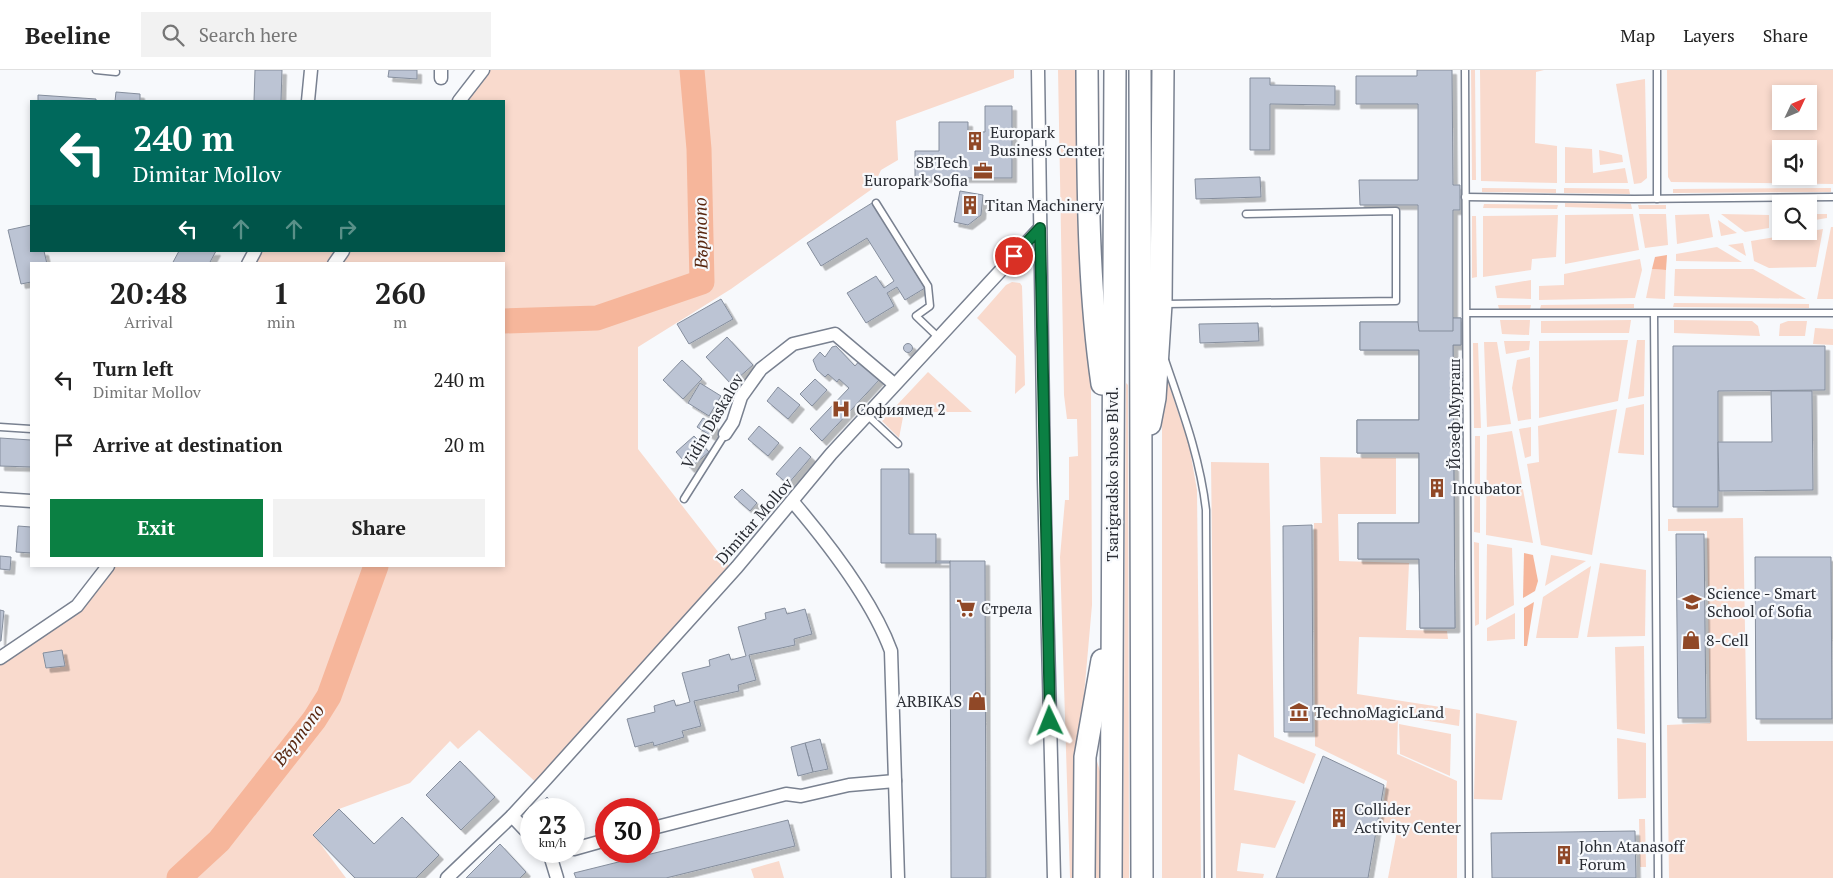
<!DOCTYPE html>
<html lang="en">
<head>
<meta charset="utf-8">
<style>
  body { margin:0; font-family:"PT Serif",serif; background:#f2f2f2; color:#222; height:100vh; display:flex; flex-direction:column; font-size:19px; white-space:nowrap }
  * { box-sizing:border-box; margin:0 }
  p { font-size:16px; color:#767676 }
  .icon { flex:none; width:28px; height:28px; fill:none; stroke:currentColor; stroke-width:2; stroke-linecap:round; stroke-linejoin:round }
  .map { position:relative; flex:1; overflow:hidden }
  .drawer { position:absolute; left:30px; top:192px; width:475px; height:305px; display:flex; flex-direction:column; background:#fff; border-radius:0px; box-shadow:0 2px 8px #0003 }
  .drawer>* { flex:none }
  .hud { position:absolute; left:30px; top:30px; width:475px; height:152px; border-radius:0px; box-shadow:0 2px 8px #0003; background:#00695c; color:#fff; overflow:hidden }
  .needle { width:32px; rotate:46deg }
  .buttons { position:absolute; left:1772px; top:15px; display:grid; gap:10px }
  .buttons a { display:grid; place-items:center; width:45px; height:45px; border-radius:0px; background:#fff; box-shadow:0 2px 8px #0003; font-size:25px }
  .speed { position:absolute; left:520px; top:728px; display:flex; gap:10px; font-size:25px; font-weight:700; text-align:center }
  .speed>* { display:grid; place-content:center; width:65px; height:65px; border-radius:50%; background:#fff; box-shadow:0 2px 8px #0003; line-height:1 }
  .speed small { font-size:12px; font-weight:400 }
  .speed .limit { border:8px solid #d22; background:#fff; color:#111 }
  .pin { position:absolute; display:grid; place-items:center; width:42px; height:42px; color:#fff; margin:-21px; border:2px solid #fff; border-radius:50%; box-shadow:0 1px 5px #0007 }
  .me { position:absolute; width:55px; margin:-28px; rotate:358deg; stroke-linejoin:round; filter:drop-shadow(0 0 4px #0008) }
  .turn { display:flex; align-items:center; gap:18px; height:105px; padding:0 20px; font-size:22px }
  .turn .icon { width:65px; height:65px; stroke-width:2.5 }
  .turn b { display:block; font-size:35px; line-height:42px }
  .lanes { display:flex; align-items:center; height:48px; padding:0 20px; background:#0003; justify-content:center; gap:25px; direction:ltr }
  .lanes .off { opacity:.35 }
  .eta { display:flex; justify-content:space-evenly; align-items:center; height:85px; text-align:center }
  .eta b { font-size:30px; font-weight:700; line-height:35px }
  .primary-button { display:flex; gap:10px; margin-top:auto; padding:10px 20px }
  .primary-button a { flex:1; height:58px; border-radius:0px; background:#0b8043; color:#fff; font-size:20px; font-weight:700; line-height:58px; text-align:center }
  .primary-button a+a { background:#f2f2f2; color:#222 }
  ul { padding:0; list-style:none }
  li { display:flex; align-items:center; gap:15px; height:65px; padding:0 20px }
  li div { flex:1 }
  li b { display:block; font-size:19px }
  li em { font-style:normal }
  header { display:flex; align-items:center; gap:30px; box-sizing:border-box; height:70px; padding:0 25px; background:#fff; border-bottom:1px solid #e0e0e0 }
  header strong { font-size:24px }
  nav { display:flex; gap:28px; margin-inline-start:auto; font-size:18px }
  .search { width:350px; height:45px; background:#f2f2f2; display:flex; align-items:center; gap:12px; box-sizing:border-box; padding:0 18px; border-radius:0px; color:#767676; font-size:19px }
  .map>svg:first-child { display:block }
</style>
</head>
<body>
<header>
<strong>Beeline</strong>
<div class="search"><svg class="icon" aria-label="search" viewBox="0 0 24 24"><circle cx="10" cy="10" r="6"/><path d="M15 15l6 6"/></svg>Search here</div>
<nav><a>Map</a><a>Layers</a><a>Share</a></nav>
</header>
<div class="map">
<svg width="1833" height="808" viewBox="0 0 1833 808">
  <defs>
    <filter id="shadow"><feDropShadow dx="4.5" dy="4.5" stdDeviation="0" flood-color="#0004"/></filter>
  </defs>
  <rect width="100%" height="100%" fill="#f7f9fc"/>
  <g fill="#f9dacd" fill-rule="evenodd">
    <polygon points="483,0 1014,0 1014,8 896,51 898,90 881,100 872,119 731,219 638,277 638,379 733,501 540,716 479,660 458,679 450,671 410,713 339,739 313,764 346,808 0,808 0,588 77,536 108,496 504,496 504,194 248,194 255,181 504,181 504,31 459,31"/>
    <polygon points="1058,0 1079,0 1086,244 1091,318 1092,535 1078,693 1077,808 1070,808 1060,487 1065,430 1069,430 1069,387 1078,386 1077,349 1067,349 1064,325"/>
    <polygon points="1095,0 1099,0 1101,200"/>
    <polygon points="1471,0 1475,0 1476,110 1472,110"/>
    <polygon points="1480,0 1544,0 1536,2 1535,73 1557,76 1557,113 1481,111"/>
    <path d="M1667 0H1833V114L1671 112 1668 107ZM1781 24H1809V51H1781ZM1781 79H1809V106H1781Z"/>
    <polygon points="1645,9 1647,108 1641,113 1634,114 1616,14"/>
    <polygon points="1565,77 1592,79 1593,103 1625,98 1628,113 1565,113"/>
    <polygon points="1599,80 1622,85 1623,92 1600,95"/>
    <polygon points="1482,118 1556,119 1556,123 1482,122"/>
    <polygon points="1564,118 1629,119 1630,124 1564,123"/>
    <polygon points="1831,118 1831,122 1673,123 1673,119"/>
    <polygon points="1565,133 1631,134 1632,139 1565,137"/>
    <polygon points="1484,134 1558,135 1557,139 1483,138"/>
    <polygon points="1638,135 1666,135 1666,139 1639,139"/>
    <polygon points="1633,144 1639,180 1565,194 1565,145"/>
    <polygon points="1639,144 1666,144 1668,175 1645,178"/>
    <polygon points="1709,144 1713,167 1677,174 1675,145"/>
    <polygon points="1721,144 1769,145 1769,158 1745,162"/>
    <polygon points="1809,144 1827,144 1827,148 1809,151"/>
    <polygon points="1558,145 1556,187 1532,189 1531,200 1483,207 1483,146"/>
    <polygon points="1472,146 1476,146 1477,207 1472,208"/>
    <polygon points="1718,150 1737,163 1721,166"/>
    <polygon points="1831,157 1833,157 1833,229 1817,229"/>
    <polygon points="1823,159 1816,197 1769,198 1754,191 1751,171"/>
    <polygon points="1743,173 1746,186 1728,175"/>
    <polygon points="1717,177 1742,192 1676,191 1676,184"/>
    <polygon points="1640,189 1642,200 1635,228 1539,230 1539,216 1564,215 1564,204"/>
    <polygon points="1652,199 1666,200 1665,229 1646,228"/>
    <polygon points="1675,199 1753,199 1806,229 1674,226"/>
    <polygon points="1531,210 1531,229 1497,228 1495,216"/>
    <polygon points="1012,212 1020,213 1022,216 1025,315 1015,324 1016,286 977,248 1006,215"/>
    <polygon points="1674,233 1809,234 1809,238 1673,237"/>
    <polygon points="1634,234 1634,238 1540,239 1541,235"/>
    <polygon points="1498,235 1531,235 1530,240 1499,239"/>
    <polygon points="1500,250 1530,250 1529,265 1502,264"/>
    <polygon points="1631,250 1629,263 1541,263 1541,251"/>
    <polygon points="1674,250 1752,251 1758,256 1760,266 1674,263"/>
    <polygon points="1788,251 1807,251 1805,266 1779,266 1780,254"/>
    <polygon points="1815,258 1833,259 1833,275 1813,274"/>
    <polygon points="1628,270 1618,331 1539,348 1539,271"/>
    <polygon points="1637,270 1645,270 1644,326 1628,329"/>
    <polygon points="1504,271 1530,271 1529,280 1506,284"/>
    <polygon points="1484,272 1497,272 1511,354 1487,357"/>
    <polygon points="1473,273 1478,273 1481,358 1474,358"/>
    <polygon points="1530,287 1531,349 1518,351 1512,318 1517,290"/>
    <polygon points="928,302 972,342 904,342 899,368 882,351"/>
    <polygon points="1165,303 1189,375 1197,420 1201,808 1162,808 1162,315"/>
    <polygon points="1126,313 1128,315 1129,808 1123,808"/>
    <polygon points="1644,334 1644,385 1618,383 1626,338"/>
    <polygon points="1617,339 1592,485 1541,475 1527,394 1539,392 1538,356"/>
    <polygon points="1531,357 1531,386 1525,388 1519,359"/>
    <polygon points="1512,361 1533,473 1486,465 1487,365"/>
    <polygon points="1475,366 1480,366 1480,463 1474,462"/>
    <polygon points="1320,387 1396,388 1396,444 1338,444 1339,491 1409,493 1406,560 1447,561 1448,569 1359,567 1357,624 1460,640 1459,656 1398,646 1397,684 1457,711 1457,808 1388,808 1397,761 1380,757 1387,711 1315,676 1314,453 1322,453"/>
    <polygon points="1211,392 1269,393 1274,667 1316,684 1304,714 1238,684 1234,720 1296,731 1275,778 1241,773 1237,801 1264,804 1263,808 1216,808"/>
    <polygon points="1743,448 1747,671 1833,671 1833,808 1669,808 1667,655 1710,653 1707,461 1668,461 1668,449"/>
    <polygon points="1474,472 1479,473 1479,554 1475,556"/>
    <polygon points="1487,474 1512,478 1514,535 1486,550"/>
    <polygon points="1551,485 1586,491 1545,516"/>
    <polygon points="1600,493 1646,500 1645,566 1587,567"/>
    <polygon points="1591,496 1578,568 1536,568 1543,527"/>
    <polygon points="1515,543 1515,569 1487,571 1487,558"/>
    <polygon points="1644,576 1645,664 1617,659 1615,577"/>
    <polygon points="1476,643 1517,651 1502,730 1474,729"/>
    <polygon points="1399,654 1451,664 1450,706 1400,684"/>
    <polygon points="1617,668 1646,673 1646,728 1618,729"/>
    <polygon points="1097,691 1101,705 1100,808 1092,808"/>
    <polygon points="1639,749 1645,749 1646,797 1640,797"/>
    <polygon points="779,791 784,808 754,808 751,799"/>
  </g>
  <g fill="#f6b69b">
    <polygon points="1667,185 1666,200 1652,199 1655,187"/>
    <polygon points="1524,483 1533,485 1538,511 1535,521 1523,528"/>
    <polygon points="1534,532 1527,576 1524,576 1524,538"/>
  </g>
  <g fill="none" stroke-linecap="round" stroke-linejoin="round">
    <g stroke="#f6b69b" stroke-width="25">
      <polyline points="504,251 597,248 702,212 699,79 692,0"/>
      <polyline points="179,808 219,771 314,650 329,626 376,496"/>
    </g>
  </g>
  <g fill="#bcc4d4" stroke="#858e9d" filter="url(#shadow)">
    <polygon points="255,0 282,0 281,31 254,31"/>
    <polygon points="389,0 417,0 417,9 388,7"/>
    <polygon points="1417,0 1452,0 1453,115 1460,115 1460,140 1453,140 1453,248 1461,248 1461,275 1453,275 1455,558 1420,558 1419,489 1358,489 1358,453 1419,453 1419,383 1357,383 1357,350 1419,350 1419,280 1360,280 1360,252 1418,252 1418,135 1360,135 1359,110 1418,110 1418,34 1356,34 1356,6 1417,6"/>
    <polygon points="1250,8 1270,8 1270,15 1335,16 1335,35 1270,34 1270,80 1250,80"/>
    <polygon points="116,22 140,24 140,31 115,31"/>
    <polygon points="38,25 96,29 96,31 38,31"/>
    <polygon points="985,36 1012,36 1012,108 915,108 915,81 939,81 939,52 968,52 968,61 985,62"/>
    <polygon points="1260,107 1261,127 1196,129 1195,109"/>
    <polygon points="960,121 983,125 981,145 968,155 954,152"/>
    <polygon points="872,133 925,218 905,230 897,217 887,223 894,236 866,253 847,223 876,206 884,218 894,211 867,168 821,196 807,173"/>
    <polygon points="31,155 31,181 44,181 47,194 31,194 31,212 21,214 8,160"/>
    <polygon points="179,181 216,181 209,194 172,194"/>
    <polygon points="721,229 733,249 689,274 677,254"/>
    <polygon points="1453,248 1461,248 1461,275 1453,275 1455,558 1420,558 1419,489 1358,489 1358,453 1419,453 1419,383 1357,383 1357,350 1419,350 1419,280 1360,280 1360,252 1418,252 1419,261 1453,261"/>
    <polygon points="1258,253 1259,271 1200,273 1199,254"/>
    <polygon points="727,267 753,295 731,314 706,287"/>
    <circle cx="908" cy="278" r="4.5"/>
    <polygon points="836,276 855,296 860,290 880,309 822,371 810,359 849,318 839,309 837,312 828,304 825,307 817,300 813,290 820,282 825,287 832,277"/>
    <polygon points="1673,276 1825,276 1825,320 1718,321 1718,437 1673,437"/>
    <polygon points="682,290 702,309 683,329 663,310"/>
    <polygon points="815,309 827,320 812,336 800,324"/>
    <polygon points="700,313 721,326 709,346 688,333"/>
    <polygon points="778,317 800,335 788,349 767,331"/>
    <polygon points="1771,321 1812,321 1813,420 1719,421 1718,372 1772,372"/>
    <polygon points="703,348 717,357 711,366 697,357"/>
    <polygon points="759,356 779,373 768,386 748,369"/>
    <polygon points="694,366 709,382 690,398 676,382"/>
    <polygon points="0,368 31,370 31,397 0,396"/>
    <polygon points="800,377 811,387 788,414 776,404"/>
    <polygon points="881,399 909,399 909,464 936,464 936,493 881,493"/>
    <polygon points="742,419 757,433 750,441 734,427"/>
    <polygon points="1312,455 1313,662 1284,662 1283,456"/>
    <polygon points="18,456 31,457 31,483 16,482"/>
    <polygon points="1676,464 1704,464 1706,648 1678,648"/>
    <polygon points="0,486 11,487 10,500 0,499"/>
    <polygon points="1755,487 1831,487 1832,649 1756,649"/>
    <rect x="936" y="491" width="14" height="2"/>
    <polygon points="950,491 985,491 986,808 951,808"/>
    <polygon points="785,538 787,544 805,539 812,564 794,569 795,575 749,585 756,610 738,615 739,621 694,631 701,656 682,661 684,667 654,676 653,672 635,677 627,649 655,642 654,636 674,630 676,636 690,632 682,603 710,596 709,590 729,584 731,590 746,586 738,557 766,549 765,543"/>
    <polygon points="0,540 4,541 1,571 0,571"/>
    <polygon points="62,580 65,596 46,598 43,583"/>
    <polygon points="820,669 828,699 813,702 805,673"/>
    <polygon points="805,673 813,702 798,706 791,677"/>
    <polygon points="1323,686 1384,715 1368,808 1276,808"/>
    <polygon points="460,691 495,727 461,760 426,725"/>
    <polygon points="547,727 559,739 536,739"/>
    <polygon points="339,739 374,774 402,747 439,785 416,808 355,808 313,765"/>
    <polygon points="788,750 795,776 666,808 576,808 574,803"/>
    <polygon points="1635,761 1636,808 1492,808 1491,763"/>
    <polygon points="500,774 526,802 520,808 466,808"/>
  </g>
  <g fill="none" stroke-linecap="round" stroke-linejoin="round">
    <g stroke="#798190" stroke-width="9">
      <g id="service">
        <polyline points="96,0 116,2"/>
        <polyline points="1465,0 1469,808"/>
        <polyline points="1465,127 1634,129 1833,127"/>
        <polyline points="1657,129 1657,0"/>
        <polyline points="876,133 928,216 930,236 916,246 938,267"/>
        <polyline points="1165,234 1396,231 1396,141 1246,144"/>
        <polyline points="1467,243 1833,243"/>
        <polyline points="1654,244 1658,808"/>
        <path d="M1165 290C1182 340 1200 387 1206 440L1208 808"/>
        <polyline points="867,345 898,374"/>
        <polyline points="0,357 31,359"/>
        <polyline points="684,429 725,364"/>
      </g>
    </g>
    <g stroke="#798190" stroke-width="15">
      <g id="minor">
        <polyline points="1038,0 1044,410 1054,808"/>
        <polyline points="441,8 441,0"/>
        <polyline points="308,31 311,0"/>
        <polyline points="459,31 483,0"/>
        <polyline points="248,194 255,181"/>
        <polyline points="334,194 343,181"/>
        <polyline points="725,364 733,352 741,327 761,299 793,274 835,264 894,314"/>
        <polyline points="0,429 31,431"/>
        <path d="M793 432C827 472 873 532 891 581L898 808"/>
        <polyline points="0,588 77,536 108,496"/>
        <polyline points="512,746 531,766"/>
        <polyline points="649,759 786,724 801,726 849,715 895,711"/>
        <polyline points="574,779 606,770"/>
        <polyline points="547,781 550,785 557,808"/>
        <polyline points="550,785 565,781"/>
        <polyline points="447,808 512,746 546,709 737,497 831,384 1040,158"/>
      </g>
    </g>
    <g stroke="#798190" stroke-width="24">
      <g id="trunk">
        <path d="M1087 0C1088 105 1087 210 1102 314"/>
        <polyline points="1140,0 1142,808"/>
        <polyline points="1150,354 1155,328 1161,234 1163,0"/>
        <polyline points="1084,808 1085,687 1102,590"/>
        <polyline points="1111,808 1115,0"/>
      </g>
    </g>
    <use href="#service" stroke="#fff" stroke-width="6"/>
    <use href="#minor" stroke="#fff" stroke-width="12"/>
    <use href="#trunk" stroke="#fff" stroke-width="21"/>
  </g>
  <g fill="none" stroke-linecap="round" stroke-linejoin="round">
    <g stroke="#07532c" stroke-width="12">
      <polyline id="route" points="1014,186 1040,158 1050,651"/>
    </g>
    <use href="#route" stroke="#0b8043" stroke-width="9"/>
  </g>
  <defs>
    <g id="building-bare" transform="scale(1.5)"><path d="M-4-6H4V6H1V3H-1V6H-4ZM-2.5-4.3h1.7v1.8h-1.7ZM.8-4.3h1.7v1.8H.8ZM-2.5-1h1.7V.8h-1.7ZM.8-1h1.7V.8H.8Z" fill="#904827" stroke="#f7f9fc" stroke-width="2.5" paint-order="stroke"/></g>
    <g id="office-bare" transform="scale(1.5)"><path d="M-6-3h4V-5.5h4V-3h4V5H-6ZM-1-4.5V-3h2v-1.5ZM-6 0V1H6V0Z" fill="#904827" stroke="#f7f9fc" stroke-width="2.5" paint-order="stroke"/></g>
    <g id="hospital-bare" transform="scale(1.5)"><path d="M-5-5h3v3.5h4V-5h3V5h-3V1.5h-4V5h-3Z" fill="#904827" stroke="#f7f9fc" stroke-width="2.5" paint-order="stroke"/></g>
    <g id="school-bare" transform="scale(1.5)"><path d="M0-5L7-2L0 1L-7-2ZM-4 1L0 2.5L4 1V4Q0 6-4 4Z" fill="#904827" stroke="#f7f9fc" stroke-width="2.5" paint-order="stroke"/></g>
    <g id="supermarket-bare" transform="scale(1.5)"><path d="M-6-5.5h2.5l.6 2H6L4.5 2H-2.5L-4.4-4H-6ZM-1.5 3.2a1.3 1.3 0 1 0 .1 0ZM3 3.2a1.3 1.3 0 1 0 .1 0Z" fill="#904827" stroke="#f7f9fc" stroke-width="2.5" paint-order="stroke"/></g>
    <g id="shop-bare" transform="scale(1.5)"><path d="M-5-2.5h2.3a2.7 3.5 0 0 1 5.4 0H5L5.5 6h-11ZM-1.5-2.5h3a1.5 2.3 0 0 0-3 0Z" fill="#904827" stroke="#f7f9fc" stroke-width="2.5" paint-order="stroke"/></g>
    <g id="museum-bare" transform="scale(1.5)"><path d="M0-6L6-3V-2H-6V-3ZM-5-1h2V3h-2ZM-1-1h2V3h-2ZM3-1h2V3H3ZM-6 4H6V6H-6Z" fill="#904827" stroke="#f7f9fc" stroke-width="2.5" paint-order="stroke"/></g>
  </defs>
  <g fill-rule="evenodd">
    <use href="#building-bare" x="975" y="71"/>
    <use href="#office-bare" x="983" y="101"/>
    <use href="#building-bare" x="970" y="135"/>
    <use href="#hospital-bare" x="841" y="339"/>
    <use href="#building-bare" x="1437" y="418"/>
    <use href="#school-bare" x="1692" y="532"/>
    <use href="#supermarket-bare" x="966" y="538"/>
    <use href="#shop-bare" x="1691" y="570"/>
    <use href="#shop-bare" x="977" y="631"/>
    <use href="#museum-bare" x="1299" y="642"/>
    <use href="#building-bare" x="1339" y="748"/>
    <use href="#building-bare" x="1564" y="785"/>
  </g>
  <g text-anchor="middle" stroke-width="4.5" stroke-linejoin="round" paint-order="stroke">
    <g font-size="16" fill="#2a2d34" stroke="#f7f9fc" text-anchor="start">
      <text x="990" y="68">Europark<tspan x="990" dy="18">Business Center</tspan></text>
      <text x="968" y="98" text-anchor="end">SBTech<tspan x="968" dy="18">Europark Sofia</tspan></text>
      <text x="985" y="141">Titan Machinery</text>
      <text x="856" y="345">Софиямед 2</text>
      <text x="1452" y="424">Incubator</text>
      <text x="1707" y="529">Science - Smart<tspan x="1707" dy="18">School of Sofia</tspan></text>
      <text x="981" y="544">Стрела</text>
      <text x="1706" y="576">8-Cell</text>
      <text x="962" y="637" text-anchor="end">ARBIKAS</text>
      <text x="1314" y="648">TechnoMagicLand</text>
      <text x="1354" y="745">Collider<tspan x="1354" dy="18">Activity Center</tspan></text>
      <text x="1579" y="782">John Atanasoff<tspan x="1579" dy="18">Forum</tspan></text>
    </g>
    <g font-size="16" fill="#2a2d34" stroke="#f7f9fc">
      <text transform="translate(1454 344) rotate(-90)" y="6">Йозеф Мургаш</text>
      <text transform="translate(712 351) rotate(-60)" y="6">Vidin Daskalov</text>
      <text transform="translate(1112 404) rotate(-90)" y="6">Tsarigradsko shose Blvd.</text>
      <text transform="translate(754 451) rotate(-49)" y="6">Dimitar Mollov</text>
    </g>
    <g font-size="18" font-style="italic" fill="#592710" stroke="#f7f9fc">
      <text transform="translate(701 163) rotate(-91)" y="6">Въртопо</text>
      <text transform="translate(299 665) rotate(-53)" y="6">Въртопо</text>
    </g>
  </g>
</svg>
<div class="buttons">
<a><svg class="needle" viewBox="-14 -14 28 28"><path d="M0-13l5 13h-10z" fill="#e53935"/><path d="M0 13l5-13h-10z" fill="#767676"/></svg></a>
<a><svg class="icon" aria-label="sound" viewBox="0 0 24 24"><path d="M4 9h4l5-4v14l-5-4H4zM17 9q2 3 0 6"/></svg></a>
<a><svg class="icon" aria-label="search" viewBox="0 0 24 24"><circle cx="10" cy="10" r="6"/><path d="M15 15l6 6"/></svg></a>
</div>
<div class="speed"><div>23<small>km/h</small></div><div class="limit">30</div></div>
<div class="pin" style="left:1014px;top:186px;background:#d93025"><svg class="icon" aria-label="arrive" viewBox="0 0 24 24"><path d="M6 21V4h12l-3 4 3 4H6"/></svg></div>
<svg class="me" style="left:1050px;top:651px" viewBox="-20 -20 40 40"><path d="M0-17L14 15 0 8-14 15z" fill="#0b8043" stroke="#fff" stroke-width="4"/></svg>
<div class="hud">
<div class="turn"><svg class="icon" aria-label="left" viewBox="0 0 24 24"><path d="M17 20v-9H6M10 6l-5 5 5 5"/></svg><div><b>240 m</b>Dimitar Mollov</div></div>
<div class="lanes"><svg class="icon" aria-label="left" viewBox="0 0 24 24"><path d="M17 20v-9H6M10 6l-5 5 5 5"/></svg><svg class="icon off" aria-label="ahead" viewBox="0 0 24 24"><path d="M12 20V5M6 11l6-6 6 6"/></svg><svg class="icon off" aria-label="ahead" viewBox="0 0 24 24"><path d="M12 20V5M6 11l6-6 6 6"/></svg><svg class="icon off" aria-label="right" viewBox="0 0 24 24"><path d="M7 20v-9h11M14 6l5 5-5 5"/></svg></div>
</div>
<section class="drawer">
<div class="eta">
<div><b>20:48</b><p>Arrival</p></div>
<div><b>1</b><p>min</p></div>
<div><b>260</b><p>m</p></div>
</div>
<ul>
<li><svg class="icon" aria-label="left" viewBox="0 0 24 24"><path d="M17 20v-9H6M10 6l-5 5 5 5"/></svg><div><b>Turn left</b><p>Dimitar Mollov</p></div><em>240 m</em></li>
<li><svg class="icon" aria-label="arrive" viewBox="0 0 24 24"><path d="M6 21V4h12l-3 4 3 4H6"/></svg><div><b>Arrive at destination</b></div><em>20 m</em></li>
</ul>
<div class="primary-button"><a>Exit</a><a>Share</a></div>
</section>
</div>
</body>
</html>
